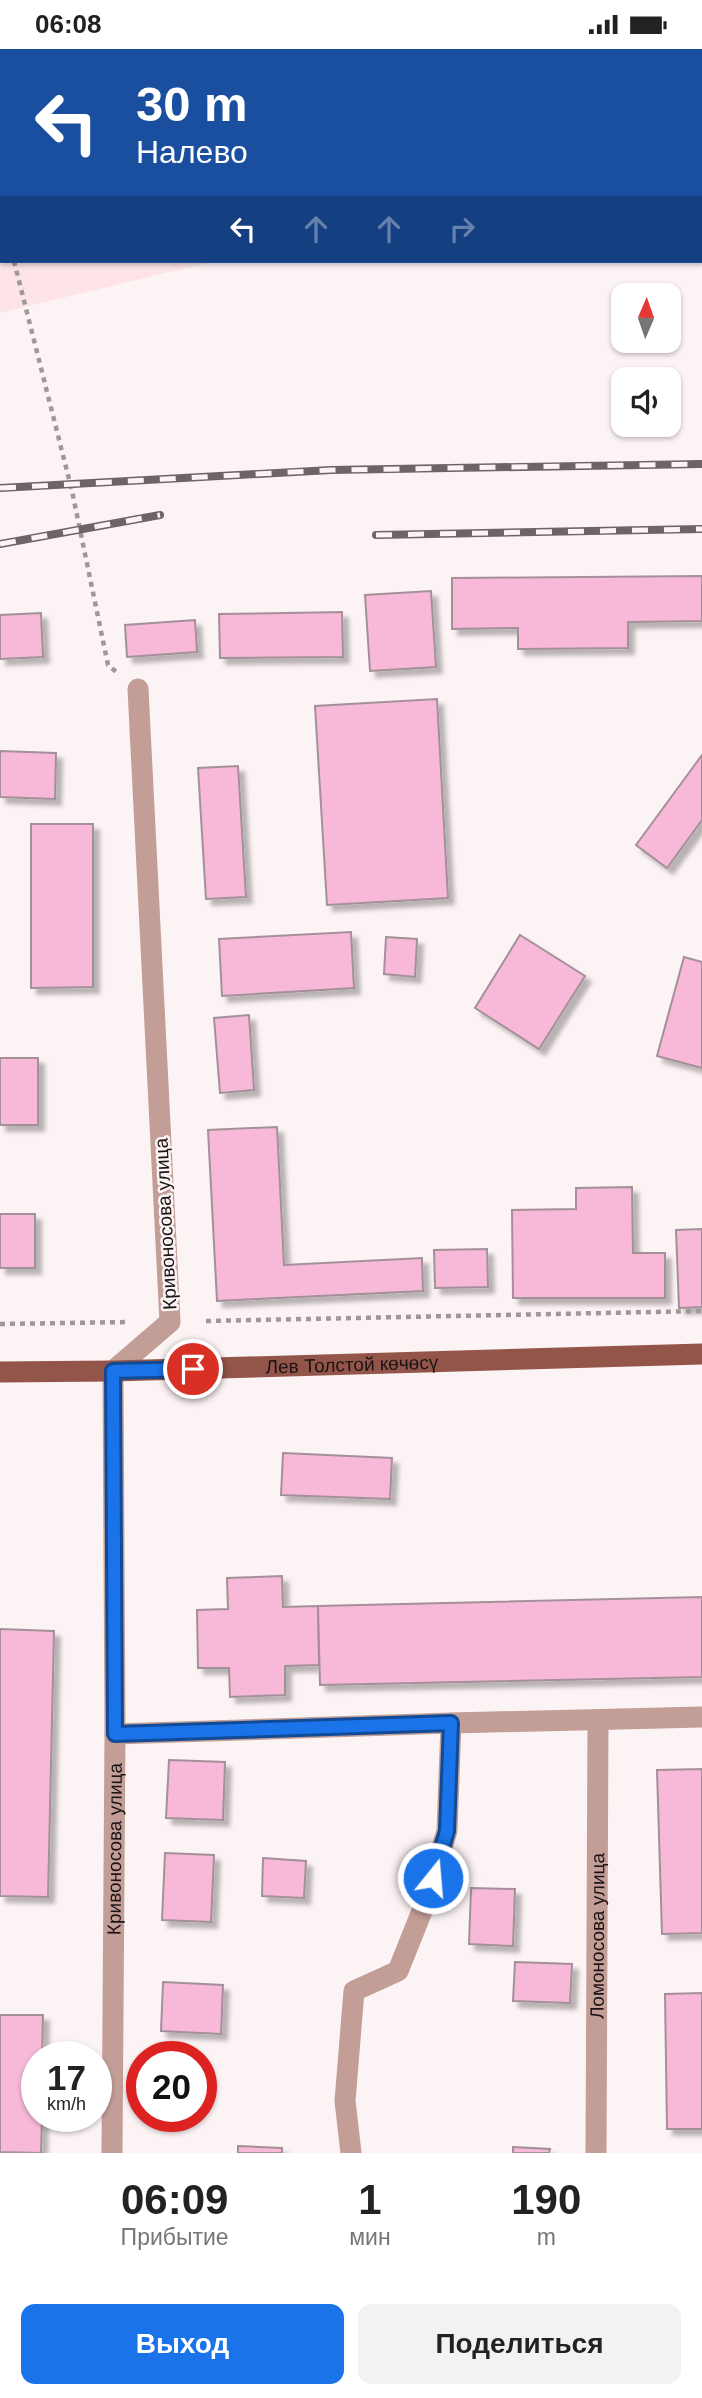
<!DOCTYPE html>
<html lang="ru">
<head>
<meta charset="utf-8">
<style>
  body { margin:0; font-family:Helvetica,sans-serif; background:#f2f2f2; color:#222; height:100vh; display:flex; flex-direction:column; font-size:26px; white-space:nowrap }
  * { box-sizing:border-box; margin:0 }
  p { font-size:23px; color:#767676 }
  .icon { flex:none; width:38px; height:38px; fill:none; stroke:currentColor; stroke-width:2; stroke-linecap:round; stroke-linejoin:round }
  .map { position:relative; height:2104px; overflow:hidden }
  .side { display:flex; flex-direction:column; background:#fff; flex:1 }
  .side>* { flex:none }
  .top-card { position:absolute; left:0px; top:0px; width:704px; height:214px; box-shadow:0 2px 5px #0004; background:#1a4fa0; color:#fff; overflow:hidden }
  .needle { width:46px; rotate:2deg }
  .tools { position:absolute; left:611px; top:234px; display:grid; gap:14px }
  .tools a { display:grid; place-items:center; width:70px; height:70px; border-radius:14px; background:#fff; box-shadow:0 2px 5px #0004; font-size:35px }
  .speed { position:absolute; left:21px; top:1992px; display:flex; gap:14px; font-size:35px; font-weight:700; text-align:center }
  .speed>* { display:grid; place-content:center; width:91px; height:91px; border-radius:50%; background:#fff; box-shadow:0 2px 5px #0004; line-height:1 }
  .speed small { font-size:18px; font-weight:400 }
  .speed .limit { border:10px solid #d22; background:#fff; color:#111 }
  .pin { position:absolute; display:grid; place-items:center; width:60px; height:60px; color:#fff; margin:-30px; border:4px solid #fff; border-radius:50%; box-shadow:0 2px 7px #0007 }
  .me { position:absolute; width:77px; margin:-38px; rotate:17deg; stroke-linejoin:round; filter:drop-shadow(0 0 5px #0008) }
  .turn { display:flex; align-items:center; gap:24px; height:147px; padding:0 21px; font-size:32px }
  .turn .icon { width:91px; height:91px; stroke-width:2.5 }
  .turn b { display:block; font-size:49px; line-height:60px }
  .lanes { display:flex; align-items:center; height:66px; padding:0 21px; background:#0003; justify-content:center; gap:35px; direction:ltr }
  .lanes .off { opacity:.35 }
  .eta { display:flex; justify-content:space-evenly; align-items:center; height:119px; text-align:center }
  .eta b { font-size:42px; font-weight:700; line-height:49px }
  .cta { display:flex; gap:14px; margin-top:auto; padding:14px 21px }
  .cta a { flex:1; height:80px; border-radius:14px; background:#1a73e8; color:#fff; font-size:28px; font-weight:700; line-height:80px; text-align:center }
  .cta a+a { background:#f2f2f2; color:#222 }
  .status { display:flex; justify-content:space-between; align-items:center; height:49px; padding:0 35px; background:#fff; direction:ltr }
  .status svg { height:19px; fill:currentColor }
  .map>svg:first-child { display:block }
</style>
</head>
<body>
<div class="status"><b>06:08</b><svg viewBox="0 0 49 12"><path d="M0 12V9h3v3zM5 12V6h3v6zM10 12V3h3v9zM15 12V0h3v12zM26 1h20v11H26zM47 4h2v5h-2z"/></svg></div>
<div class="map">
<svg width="702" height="2104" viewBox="0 0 702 2104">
  <defs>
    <filter id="shadow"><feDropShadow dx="6" dy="6" stdDeviation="2" flood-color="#0004"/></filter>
  </defs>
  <rect width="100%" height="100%" fill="#fcf3f4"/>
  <polygon fill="#fee4e7" points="0,0 702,0 702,115 702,2 2,2 2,212 215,212 0,264"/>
  <g fill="#f7b9d7" stroke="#a39099" stroke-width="2" filter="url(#shadow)">
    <polygon points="0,0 163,0 163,2 2,2 2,83 0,83"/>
    <rect x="205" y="0" width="186" height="2"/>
    <polygon points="702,527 702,572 628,573 628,599 518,600 518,579 452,580 452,529"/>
    <polygon points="431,542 436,618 370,622 365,546"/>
    <polygon points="342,563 343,608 220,609 219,565"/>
    <polygon points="41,564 43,608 0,610 0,566"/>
    <polygon points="195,571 197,603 127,608 125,576"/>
    <polygon points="437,650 448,849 327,856 315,657"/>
    <polygon points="0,702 56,704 55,750 0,748"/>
    <polygon points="702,706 702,771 667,819 636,796"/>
    <polygon points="238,717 246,848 206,850 198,719"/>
    <polygon points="31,775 93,775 93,938 31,939"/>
    <polygon points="351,883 354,939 222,947 219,890"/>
    <polygon points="520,886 585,927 539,1000 475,959"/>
    <polygon points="386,888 417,890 415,928 384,925"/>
    <polygon points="684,908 702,913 702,1019 657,1007"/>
    <polygon points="249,966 254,1041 220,1044 214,969"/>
    <rect x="0" y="1009" width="38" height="67"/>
    <polygon points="277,1078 284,1216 422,1209 423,1242 217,1252 208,1081"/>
    <polygon points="632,1138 633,1204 665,1204 665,1249 513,1249 512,1161 576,1160 576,1139"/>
    <rect x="0" y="1165" width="35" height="54"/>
    <polygon points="702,1180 702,1258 679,1259 676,1181"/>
    <polygon points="487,1200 488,1238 435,1239 434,1201"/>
    <polygon points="283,1404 392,1409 390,1450 281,1446"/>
    <polygon points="282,1527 283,1558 318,1557 319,1616 285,1617 285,1646 230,1648 229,1619 198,1619 197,1561 228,1560 227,1529"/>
    <polygon points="702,1548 702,1628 320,1636 318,1557"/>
    <polygon points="0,1580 54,1582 48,1848 0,1847"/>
    <polygon points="169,1711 225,1713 223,1771 166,1769"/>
    <polygon points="702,1720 702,1884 662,1885 657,1721"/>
    <polygon points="165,1804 214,1806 211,1873 162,1871"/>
    <polygon points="263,1809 306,1812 304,1849 262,1847"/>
    <polygon points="471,1839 515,1840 513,1897 469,1895"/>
    <polygon points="515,1913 572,1915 570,1954 513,1952"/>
    <polygon points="163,1933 223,1936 221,1985 161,1982"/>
    <polygon points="702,1944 702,2080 667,2080 665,1945"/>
    <polygon points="0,1966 43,1966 42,2007 37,2007 37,2067 42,2067 41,2104 0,2103"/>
    <polygon points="238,2097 282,2099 282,2104 238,2104"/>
    <polygon points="513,2098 550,2100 549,2104 513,2104"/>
  </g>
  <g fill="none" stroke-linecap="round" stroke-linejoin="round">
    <g stroke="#a09798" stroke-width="4.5" stroke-dasharray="5 5" stroke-linecap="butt">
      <polyline points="0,207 2,207"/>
      <polyline points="14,212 72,442 108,616 119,625"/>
      <polyline points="206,1272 702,1262"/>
      <polyline points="0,1275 129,1273"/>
    </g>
    <g stroke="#c39e97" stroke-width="21">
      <polyline points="443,2 443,0"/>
      <polyline points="0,157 2,156"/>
      <polyline points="451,1674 702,1668"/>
      <polyline points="115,1685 451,1674 447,1782 426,1852 398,1922 354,1942 345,2052 351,2104"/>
      <path id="s1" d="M112 2104 115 1685 113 1322 170 1273 138 640"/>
      <path id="s2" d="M596 2104 598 1671"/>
    </g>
    <path stroke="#935549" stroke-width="21" id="s3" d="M0 1323 113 1322 702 1305"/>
    <g stroke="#6d6465" stroke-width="8">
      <g id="rail">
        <polyline points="0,439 331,421 702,415"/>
        <polyline points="376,486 702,480"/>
        <polyline points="0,495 160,466"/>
      </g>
    </g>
    <use href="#rail" stroke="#fcf3f4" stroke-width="5" stroke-dasharray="16" stroke-linecap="butt"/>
  </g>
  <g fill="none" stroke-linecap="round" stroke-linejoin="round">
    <g stroke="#114b97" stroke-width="18">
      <polyline id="route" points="193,1320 113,1322 115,1685 451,1674 447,1782 433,1829"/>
    </g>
    <use href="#route" stroke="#1a73e8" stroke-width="12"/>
  </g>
  <g text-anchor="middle" stroke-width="5" stroke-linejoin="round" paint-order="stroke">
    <g font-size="19" fill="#1b1314" stroke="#fcf3f4">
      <text transform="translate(165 1175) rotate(-93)" y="7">Кривоносова улица</text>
      <text dy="7" stroke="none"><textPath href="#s3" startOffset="352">Лев Толстой көчөсү</textPath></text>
      <text dy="7" stroke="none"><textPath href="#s1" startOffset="304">Кривоносова улица</textPath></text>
      <text dy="7" stroke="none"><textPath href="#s2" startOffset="217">Ломоносова улица</textPath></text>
    </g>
  </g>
</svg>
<div class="tools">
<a><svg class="needle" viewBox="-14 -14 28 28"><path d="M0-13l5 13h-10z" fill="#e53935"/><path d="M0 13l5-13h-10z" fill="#767676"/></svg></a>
<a><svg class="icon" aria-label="sound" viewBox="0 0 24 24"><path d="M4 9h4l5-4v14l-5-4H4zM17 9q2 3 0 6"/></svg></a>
</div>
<div class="speed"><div>17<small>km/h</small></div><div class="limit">20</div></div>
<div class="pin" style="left:193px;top:1320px;background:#d93025"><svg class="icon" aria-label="arrive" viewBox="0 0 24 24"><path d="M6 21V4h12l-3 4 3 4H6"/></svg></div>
<svg class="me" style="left:433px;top:1829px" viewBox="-20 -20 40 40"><circle r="17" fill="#1a73e8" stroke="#fff" stroke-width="3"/><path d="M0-11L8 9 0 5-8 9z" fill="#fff"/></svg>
<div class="top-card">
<div class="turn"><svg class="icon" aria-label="left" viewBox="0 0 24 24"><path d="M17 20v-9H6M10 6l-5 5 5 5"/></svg><div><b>30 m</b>Налево</div></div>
<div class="lanes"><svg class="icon" aria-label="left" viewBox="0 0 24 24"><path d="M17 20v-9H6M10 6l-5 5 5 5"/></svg><svg class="icon off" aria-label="ahead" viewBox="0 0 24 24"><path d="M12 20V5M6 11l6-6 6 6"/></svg><svg class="icon off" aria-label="ahead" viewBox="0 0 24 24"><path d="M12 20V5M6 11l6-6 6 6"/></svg><svg class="icon off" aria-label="right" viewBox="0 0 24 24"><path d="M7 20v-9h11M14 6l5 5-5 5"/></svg></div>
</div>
</div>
<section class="side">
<div class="eta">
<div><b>06:09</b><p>Прибытие</p></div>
<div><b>1</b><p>мин</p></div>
<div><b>190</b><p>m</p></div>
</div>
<div class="cta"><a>Выход</a><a>Поделиться</a></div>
</section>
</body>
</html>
